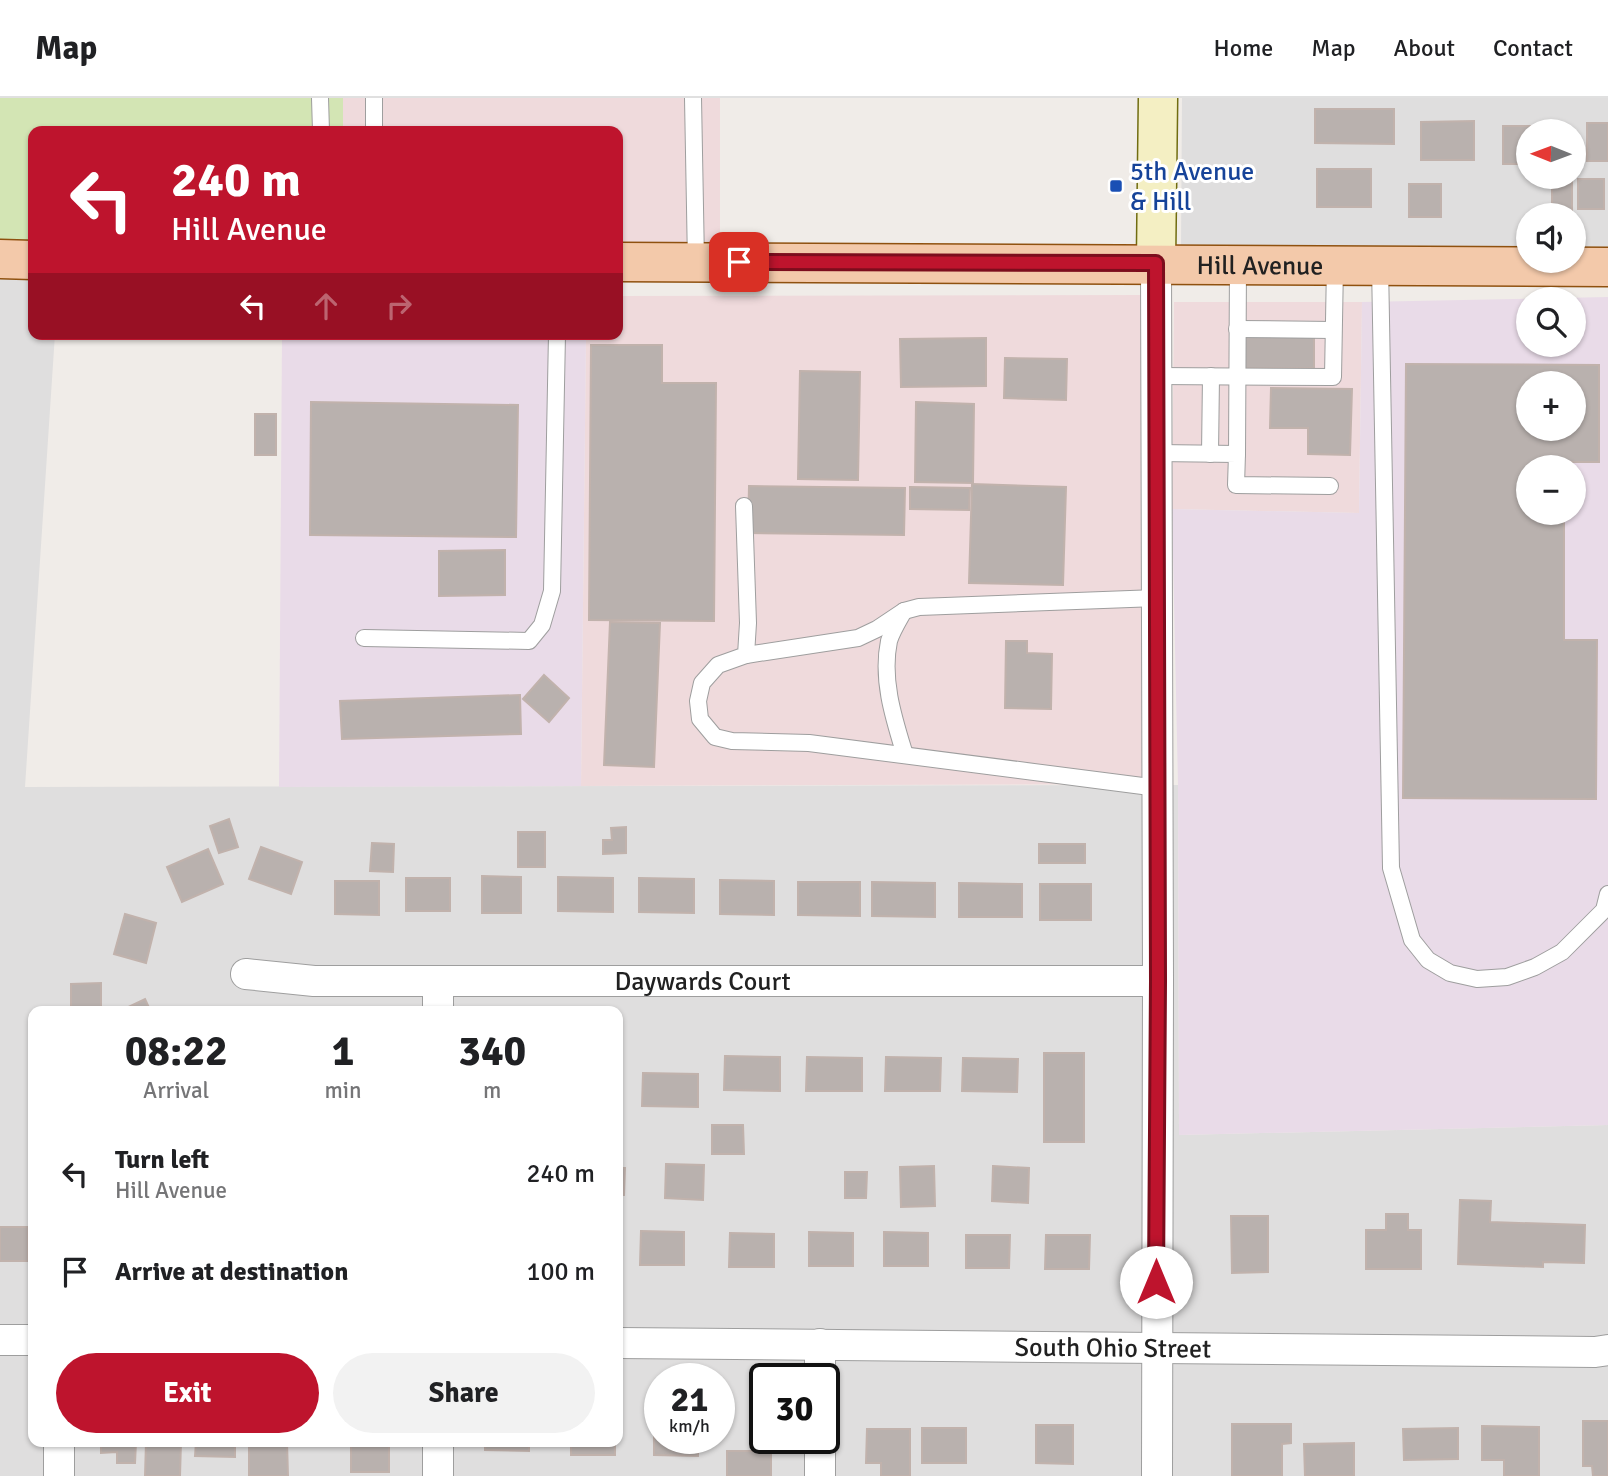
<!DOCTYPE html>
<html lang="en">
<head>
<meta charset="utf-8">
<style>
  body { margin:0; font-family:Signika,sans-serif; background:#f2f2f2; color:#202124; height:100vh; display:flex; flex-direction:column; font-size:26px; white-space:nowrap }
  * { box-sizing:border-box; margin:0 }
  p { font-size:23px; color:#757577 }
  .icon { flex:none; width:38px; height:38px; fill:none; stroke:currentColor; stroke-width:2; stroke-linecap:round; stroke-linejoin:round }
  .map { position:relative; flex:1; overflow:hidden }
  .panel { position:absolute; left:28px; top:908px; width:595px; height:441px; display:flex; flex-direction:column; background:#fff; border-radius:14px; box-shadow:0 2px 5px #0004 }
  .panel>* { flex:none }
  .banner { position:absolute; left:28px; top:28px; width:595px; height:214px; border-radius:14px; box-shadow:0 2px 5px #0004; background:#be142d; color:#fff; overflow:hidden }
  .needle { width:46px; rotate:271deg }
  .buttons { position:absolute; left:1516px; top:21px; display:grid; gap:14px }
  .buttons a { display:grid; place-items:center; width:70px; height:70px; border-radius:50%; background:#fff; box-shadow:0 2px 5px #0004; font-size:35px }
  .speed { position:absolute; left:644px; top:1265px; display:flex; gap:14px; font-size:35px; font-weight:700; text-align:center }
  .speed>* { display:grid; place-content:center; width:91px; height:91px; border-radius:50%; background:#fff; box-shadow:0 2px 5px #0004; line-height:1 }
  .speed small { font-size:18px; font-weight:400 }
  .speed .limit { border:4px solid #111; border-radius:10px; background:#fff; color:#111 }
  .pin { position:absolute; display:grid; place-items:center; width:60px; height:60px; color:#fff; margin:-30px; border-radius:14px; box-shadow:0 4px 10px #0006 }
  .me { position:absolute; width:77px; margin:-38px; rotate:0deg; stroke-linejoin:round; filter:drop-shadow(0 0 5px #0008) }
  .turn { display:flex; align-items:center; gap:24px; height:147px; padding:0 28px; font-size:32px }
  .turn .icon { width:91px; height:91px; stroke-width:2.5 }
  .turn b { display:block; font-size:49px; line-height:60px }
  .lanes { display:flex; align-items:center; height:66px; padding:0 28px; background:#0003; justify-content:center; gap:35px; direction:ltr }
  .lanes .off { opacity:.35 }
  .eta { display:flex; justify-content:space-evenly; align-items:center; height:119px; text-align:center }
  .eta b { font-size:42px; font-weight:700; line-height:49px }
  .button { display:flex; gap:14px; margin-top:auto; padding:14px 28px }
  .button a { flex:1; height:80px; border-radius:42px; background:#be142d; color:#fff; font-size:28px; font-weight:700; line-height:80px; text-align:center }
  .button a+a { background:#f2f2f2; color:#202124 }
  ul { padding:0; list-style:none }
  li { display:flex; align-items:center; gap:21px; height:98px; padding:0 28px }
  li div { flex:1 }
  li b { display:block; font-size:26px }
  li em { font-style:normal }
  header { display:flex; align-items:center; gap:42px; box-sizing:border-box; height:98px; padding:0 35px; background:#fff; border-bottom:2px solid #e0e0e0 }
  header strong { font-size:33px }
  nav { display:flex; gap:38px; margin-inline-start:auto; font-size:24px }
  .map>svg:first-child { display:block }
</style>
</head>
<body>
<header>
<strong>Map</strong>
<nav><a>Home</a><a>Map</a><a>About</a><a>Contact</a></nav>
</header>
<div class="map">
<svg width="1608" height="1378" viewBox="0 0 1608 1378">
  <rect width="100%" height="100%" fill="#f0ece8"/>
  <g fill="#dfdede" fill-rule="evenodd">
    <path d="M1182 0H1608V151H1573V117H1528V151L1181 150ZM1528 33H1573V79H1528Z"/>
    <path d="M0 143H33V236H55L25 689 1178 687 1179 1037 1608 1027V1378H0ZM33 914H618V1344H33ZM660 1281H719V1340H660ZM765 1281H824V1340H765Z"/>
  </g>
  <g fill="#efdadc">
    <polygon points="343,0 720,0 720,153 618,151 618,33 343,33"/>
    <polygon points="1144,197 1146,686 581,688 586,236 618,236 618,198"/>
    <polygon points="1174,204 1362,204 1359,415 1172,411"/>
  </g>
  <g fill="#e9dbe8" fill-rule="evenodd">
    <path d="M1608 199V1027L1179 1037 1178 687 1172 411 1359 415 1362 204ZM1528 201H1573V247H1528ZM1528 285H1573V331H1528ZM1528 369H1573V415H1528Z"/>
    <polygon points="282,236 586,236 581,688 279,689"/>
  </g>
  <polygon fill="#d3e5b4" points="0,0 343,0 343,33 33,33 33,143 0,143"/>
  <g fill="#b9b1ae" stroke="#c1b2ac" stroke-width="2" fill-rule="evenodd">
    <polygon points="1315,11 1394,11 1394,46 1315,45"/>
    <polygon points="1474,23 1474,62 1421,62 1421,24"/>
    <rect x="1587" y="25" width="21" height="38"/>
    <polygon points="1503,28 1556,28 1556,33 1528,33 1528,66 1503,66"/>
    <rect x="1317" y="71" width="54" height="38"/>
    <rect x="1552" y="79" width="20" height="38"/>
    <rect x="1578" y="81" width="26" height="30"/>
    <rect x="1409" y="86" width="32" height="33"/>
    <rect x="1241" y="238" width="73" height="32"/>
    <polygon points="986,240 986,288 901,289 900,241"/>
    <polygon points="591,247 662,247 662,285 716,285 714,523 589,522"/>
    <polygon points="1005,260 1067,261 1066,302 1004,300"/>
    <path d="M1406 266 1599 267V364H1564V369H1528V415H1564V542H1597L1596 701 1403 700ZM1528 285H1573V331H1528Z"/>
    <polygon points="800,273 860,274 858,382 798,381"/>
    <polygon points="1271,290 1352,291 1350,357 1308,356 1308,330 1270,330"/>
    <polygon points="311,304 518,307 516,439 310,437"/>
    <polygon points="916,304 974,306 973,385 915,384"/>
    <rect x="255" y="316" width="21" height="41"/>
    <polygon points="972,386 1066,389 1063,487 969,485"/>
    <polygon points="749,388 905,390 904,437 748,435"/>
    <polygon points="910,389 970,390 969,412 910,411"/>
    <polygon points="505,452 505,497 439,498 439,453"/>
    <polygon points="610,524 660,525 654,669 604,667"/>
    <polygon points="1006,543 1027,543 1027,555 1052,556 1051,611 1005,610"/>
    <polygon points="544,577 569,600 549,624 523,601"/>
    <polygon points="520,597 521,636 342,641 340,603"/>
    <polygon points="229,721 238,749 219,755 210,728"/>
    <polygon points="626,729 626,755 603,756 603,742 612,742 611,730"/>
    <rect x="518" y="734" width="27" height="35"/>
    <polygon points="372,745 394,746 393,774 370,773"/>
    <rect x="1039" y="746" width="46" height="19"/>
    <polygon points="261,749 302,764 291,796 249,781"/>
    <polygon points="208,751 223,786 182,804 167,769"/>
    <polygon points="482,778 521,779 521,815 482,815"/>
    <polygon points="558,779 613,780 613,814 558,813"/>
    <rect x="406" y="780" width="44" height="33"/>
    <polygon points="639,780 694,781 694,815 639,814"/>
    <polygon points="720,782 774,783 774,817 720,816"/>
    <polygon points="335,783 379,783 379,817 335,816"/>
    <polygon points="798,784 860,784 860,818 798,817"/>
    <polygon points="872,784 935,785 935,819 872,818"/>
    <polygon points="959,785 1022,786 1022,819 959,819"/>
    <rect x="1040" y="786" width="51" height="36"/>
    <polygon points="125,816 156,825 146,865 114,856"/>
    <polygon points="101,885 101,914 71,914 71,886"/>
    <polygon points="145,901 151,914 118,914"/>
    <rect x="1044" y="955" width="40" height="89"/>
    <polygon points="725,958 780,959 780,993 724,992"/>
    <polygon points="807,959 862,960 862,993 806,993"/>
    <polygon points="886,959 941,960 940,993 885,993"/>
    <polygon points="963,960 1018,961 1017,994 962,993"/>
    <polygon points="643,975 698,976 698,1009 642,1008"/>
    <polygon points="712,1027 743,1027 744,1056 712,1056"/>
    <polygon points="666,1066 704,1067 703,1102 665,1100"/>
    <polygon points="934,1068 935,1108 901,1109 900,1069"/>
    <polygon points="993,1068 1029,1070 1028,1105 992,1103"/>
    <polygon points="618,1070 625,1070 624,1097 618,1097"/>
    <polygon points="845,1074 867,1074 866,1100 845,1100"/>
    <polygon points="1460,1102 1491,1103 1490,1124 1585,1127 1584,1165 1543,1164 1543,1169 1458,1166"/>
    <polygon points="1386,1116 1408,1116 1408,1132 1421,1132 1421,1171 1366,1171 1366,1132 1386,1132"/>
    <polygon points="1231,1118 1268,1118 1268,1174 1232,1175"/>
    <rect x="0" y="1129" width="28" height="34"/>
    <polygon points="641,1133 684,1134 684,1167 640,1167"/>
    <polygon points="809,1134 853,1135 853,1168 809,1168"/>
    <polygon points="884,1134 928,1135 928,1168 884,1168"/>
    <polygon points="730,1135 774,1136 774,1169 729,1169"/>
    <polygon points="966,1137 1010,1137 1009,1170 966,1170"/>
    <polygon points="1046,1137 1090,1137 1089,1171 1045,1171"/>
    <polygon points="1583,1323 1608,1323 1608,1378 1593,1378 1592,1368 1583,1368"/>
    <polygon points="654,1324 660,1324 660,1340 698,1340 698,1358 654,1357"/>
    <polygon points="1232,1326 1291,1326 1291,1345 1282,1346 1282,1378 1232,1378"/>
    <polygon points="1036,1327 1073,1327 1073,1366 1036,1365"/>
    <polygon points="1482,1328 1539,1329 1539,1378 1504,1378 1504,1362 1482,1362"/>
    <rect x="922" y="1330" width="44" height="35"/>
    <polygon points="1458,1330 1458,1361 1404,1362 1403,1331"/>
    <polygon points="867,1331 910,1331 910,1378 881,1378 881,1365 866,1365"/>
    <polygon points="101,1344 136,1344 135,1365 117,1365 117,1354 101,1355"/>
    <polygon points="146,1344 181,1344 180,1378 145,1378"/>
    <polygon points="196,1344 235,1344 235,1359 195,1358"/>
    <polygon points="249,1344 287,1344 288,1378 249,1378"/>
    <rect x="351" y="1344" width="38" height="30"/>
    <polygon points="485,1344 529,1344 529,1353 485,1352"/>
    <rect x="571" y="1344" width="44" height="13"/>
    <polygon points="1354,1345 1354,1378 1305,1378 1304,1346"/>
    <rect x="727" y="1353" width="44" height="25"/>
  </g>
  <g fill="none" stroke-linecap="round" stroke-linejoin="round">
    <g stroke="#9e9e9e" stroke-width="18">
      <g id="lane">
        <polyline points="320,0 321,33"/>
        <polyline points="374,0 374,33"/>
        <polyline points="693,0 696,164"/>
        <polyline points="1380,167 1391,770 1412,842 1428,862 1450,875 1477,881 1507,879 1535,869 1562,854 1604,812 1608,796"/>
        <polyline points="1237,231 1333,232"/>
        <polyline points="1157,278 1333,279 1335,167"/>
        <polyline points="1157,355 1237,356 1236,387 1330,388"/>
        <polyline points="1210,356 1211,278"/>
        <polyline points="1237,356 1238,166"/>
        <polyline points="744,408 748,525 746,557 718,567 702,585 698,603 700,621 715,639 732,643 809,645 1158,690"/>
        <path d="M904 513C899 522 892 533 889 543 881 582 894 621 905 657"/>
        <polyline points="364,540 529,543 542,527 552,493 557,236"/>
        <polyline points="746,557 858,540 877,531 904,513 919,509 1157,500"/>
      </g>
    </g>
    <g stroke="#9e9e9e" stroke-width="32">
      <g id="street">
        <polyline points="1156,165 1158,883 1157,1378"/>
        <path id="s1" d="M246 876 314 883H1158"/>
        <polyline points="438,884 438,914"/>
        <polyline points="0,1242 33,1242"/>
        <path id="s2" d="M618 1245 1595 1254 1608 1252"/>
        <polyline points="820,1281 820,1246"/>
        <polyline points="59,1344 59,1378"/>
        <polyline points="438,1378 438,1344"/>
        <polyline points="820,1378 820,1340"/>
      </g>
    </g>
    <g stroke="#706c10" stroke-width="41">
      <polyline id="secondary" points="1156,165 1158,0"/>
    </g>
    <g stroke="#8f510f" stroke-width="41">
      <g id="primary">
        <polyline points="0,161 33,162"/>
        <path id="s3" d="M618 164 1608 169"/>
      </g>
    </g>
    <use href="#lane" stroke="#fff" stroke-width="16"/>
    <use href="#street" stroke="#fff" stroke-width="30"/>
    <use href="#secondary" stroke="#f4efc3" stroke-width="38"/>
    <use href="#primary" stroke="#f3c9aa" stroke-width="38"/>
  </g>
  <g fill="none" stroke-linecap="round" stroke-linejoin="round">
    <g stroke="#7c0d1d" stroke-width="18">
      <polyline id="route" points="739,164 1156,165 1158,883 1156,1184"/>
    </g>
    <use href="#route" stroke="#be142d" stroke-width="12"/>
  </g>
  <rect fill="#1a4fb4" stroke="#fff" stroke-width="2.5" x="1109" y="81" width="14" height="14" rx="3.5"/>
  <g text-anchor="middle" stroke-width="6" stroke-linejoin="round" paint-order="stroke">
    <g font-size="26" fill="#164399" stroke="#fff" text-anchor="start">
      <text x="1130" y="82">5th Avenue<tspan x="1130" dy="30">&amp; Hill</tspan></text>
    </g>
    <g font-size="26" fill="#212121" stroke="#fff">
      <text dy="9" stroke="none"><textPath href="#s3" startOffset="642">Hill Avenue</textPath></text>
      <text dy="9" stroke="none"><textPath href="#s1" startOffset="457">Daywards Court</textPath></text>
      <text dy="9" stroke="none"><textPath href="#s2" startOffset="495">South Ohio Street</textPath></text>
    </g>
  </g>
</svg>
<div class="buttons">
<a><svg class="needle" viewBox="-14 -14 28 28"><path d="M0-13l5 13h-10z" fill="#e53935"/><path d="M0 13l5-13h-10z" fill="#757577"/></svg></a>
<a><svg class="icon" aria-label="sound" viewBox="0 0 24 24"><path d="M4 9h4l5-4v14l-5-4H4zM17 9q2 3 0 6"/></svg></a>
<a><svg class="icon" aria-label="search" viewBox="0 0 24 24"><circle cx="10" cy="10" r="6"/><path d="M15 15l6 6"/></svg></a>
<a>+</a>
<a>−</a>
</div>
<div class="speed"><div>21<small>km/h</small></div><div class="limit">30</div></div>
<div class="pin" style="left:739px;top:164px;background:#d93025"><svg class="icon" aria-label="arrive" viewBox="0 0 24 24"><path d="M6 21V4h12l-3 4 3 4H6"/></svg></div>
<svg class="me" style="left:1156px;top:1184px" viewBox="-20 -20 40 40"><circle r="19" fill="#fff"/><path d="M0-13L10 11 0 6-10 11z" fill="#be142d"/></svg>
<div class="banner">
<div class="turn"><svg class="icon" aria-label="left" viewBox="0 0 24 24"><path d="M17 20v-9H6M10 6l-5 5 5 5"/></svg><div><b>240 m</b>Hill Avenue</div></div>
<div class="lanes"><svg class="icon" aria-label="left" viewBox="0 0 24 24"><path d="M17 20v-9H6M10 6l-5 5 5 5"/></svg><svg class="icon off" aria-label="ahead" viewBox="0 0 24 24"><path d="M12 20V5M6 11l6-6 6 6"/></svg><svg class="icon off" aria-label="right" viewBox="0 0 24 24"><path d="M7 20v-9h11M14 6l5 5-5 5"/></svg></div>
</div>
<section class="panel">
<div class="eta">
<div><b>08:22</b><p>Arrival</p></div>
<div><b>1</b><p>min</p></div>
<div><b>340</b><p>m</p></div>
</div>
<ul>
<li><svg class="icon" aria-label="left" viewBox="0 0 24 24"><path d="M17 20v-9H6M10 6l-5 5 5 5"/></svg><div><b>Turn left</b><p>Hill Avenue</p></div><em>240 m</em></li>
<li><svg class="icon" aria-label="arrive" viewBox="0 0 24 24"><path d="M6 21V4h12l-3 4 3 4H6"/></svg><div><b>Arrive at destination</b></div><em>100 m</em></li>
</ul>
<div class="button"><a>Exit</a><a>Share</a></div>
</section>
</div>
</body>
</html>
